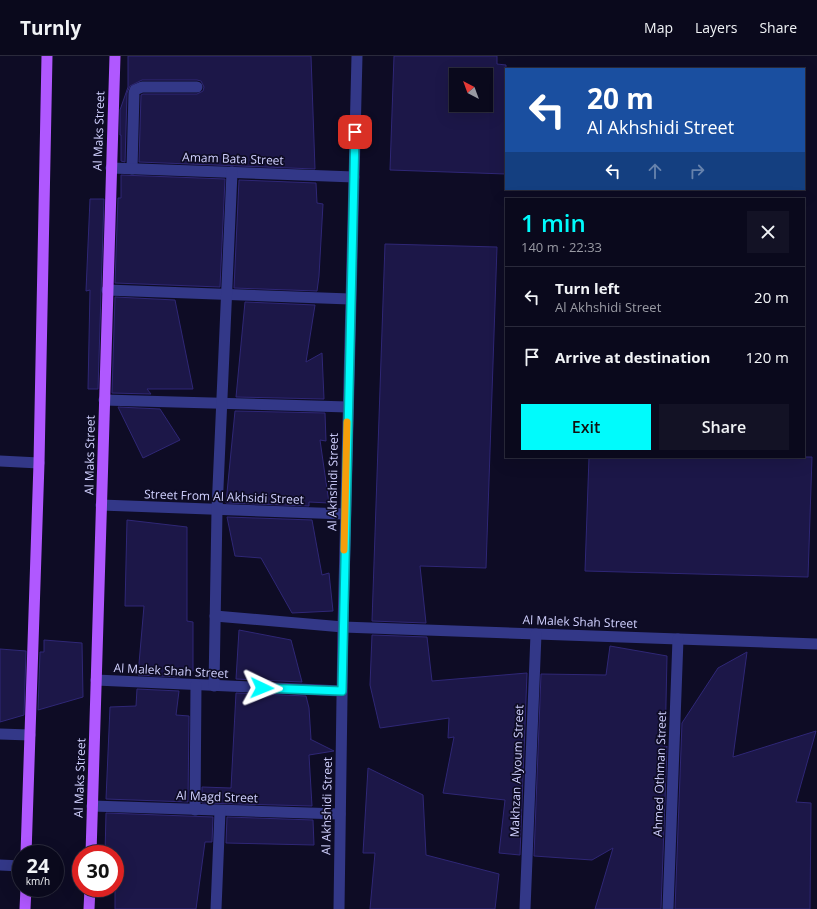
<!DOCTYPE html>
<html lang="en">
<head>
<meta charset="utf-8">
<style>
  body { margin:0; font-family:"Open Sans",sans-serif; background:#131225; color:#f1f3f6; height:100vh; display:flex; flex-direction:column; font-size:15px; white-space:nowrap }
  * { box-sizing:border-box; margin:0 }
  p { font-size:13px; color:#999aa3 }
  .icon { flex:none; width:22px; height:22px; fill:none; stroke:currentColor; stroke-width:2; stroke-linecap:round; stroke-linejoin:round }
  .map { position:relative; flex:1; overflow:hidden }
  .side { position:absolute; left:505px; top:142px; width:300px; height:260px; display:flex; flex-direction:column; background:#0a091c; border-radius:0px; box-shadow:0 4px 16px #0002,0 0 0 1px #2a2a3b }
  .side>* { flex:none }
  .top-card { position:absolute; left:505px; top:12px; width:300px; height:122px; border-radius:0px; box-shadow:0 4px 16px #0002,0 0 0 1px #2a2a3b; background:#1a4fa0; color:#fff; overflow:hidden }
  .needle { width:26px; rotate:319deg }
  .tools { position:absolute; left:449px; top:12px; display:grid; gap:8px }
  .tools a { display:grid; place-items:center; width:44px; height:44px; border-radius:0px; background:#0a091c; box-shadow:0 4px 16px #0002,0 0 0 1px #2a2a3b; font-size:20px }
  .speed { position:absolute; left:12px; top:789px; display:flex; gap:8px; font-size:20px; font-weight:700; text-align:center }
  .speed>* { display:grid; place-content:center; width:52px; height:52px; border-radius:50%; background:#0a091c; box-shadow:0 4px 16px #0002,0 0 0 1px #2a2a3b; line-height:1 }
  .speed small { font-size:10px; font-weight:400 }
  .speed .limit { border:6px solid #d22; background:#fff; color:#111 }
  .pin { position:absolute; display:grid; place-items:center; width:34px; height:34px; color:#fff; margin:-17px; border-radius:8px; box-shadow:0 2px 6px #0006 }
  .me { position:absolute; width:44px; margin:-22px; rotate:92deg; stroke-linejoin:round; filter:drop-shadow(0 0 3px #0008) }
  .turn { display:flex; align-items:center; gap:14px; height:84px; padding:0 16px; font-size:18px }
  .turn .icon { width:52px; height:52px; stroke-width:2.5 }
  .turn b { display:block; font-size:28px; line-height:34px }
  .lanes { display:flex; align-items:center; height:38px; padding:0 16px; background:#0003; justify-content:center; gap:20px; direction:ltr }
  .lanes .off { opacity:.35 }
  .round { display:grid; place-items:center; flex:none; width:42px; height:42px; border-radius:0px; background:#131225 }
  .head { display:flex; align-items:center; justify-content:space-between; height:68px; padding:0 16px }
  h1 { font-size:24px; font-weight:600; line-height:30px; color:#00fbfc }
  .primary-button { display:flex; gap:8px; margin-top:auto; padding:8px 16px }
  .primary-button a { flex:1; height:46px; border-radius:0px; background:#00fbfc; color:#111; font-size:16px; font-weight:600; line-height:46px; text-align:center }
  .primary-button a+a { background:#131225; color:#f1f3f6 }
  ul { padding:0; list-style:none }
  li { display:flex; align-items:center; gap:12px; height:60px; padding:0 16px; border-top:1px solid #2a2a3b }
  li div { flex:1 }
  li b { display:block; font-size:15px }
  li em { font-style:normal }
  header { display:flex; align-items:center; gap:24px; box-sizing:border-box; height:56px; padding:0 20px; background:#0a091c; border-bottom:1px solid #2a2a3b }
  header strong { font-size:19px }
  nav { display:flex; gap:22px; margin-inline-start:auto; font-size:14px }
  .map>svg:first-child { display:block }
</style>
</head>
<body>
<header>
<strong>Turnly</strong>
<nav><a>Map</a><a>Layers</a><a>Share</a></nav>
</header>
<div class="map">
<svg width="817" height="853" viewBox="0 0 817 853">
  <rect width="100%" height="100%" fill="#0e0c25"/>
  <g fill="#1c1748" stroke="#2f2776" fill-rule="evenodd">
    <polygon points="128,0 311,0 315,113 139,106 141,39 143,38 197,38 203,35 204,31 201,25 197,24 142,24 130,30 127,37 125,106 121,105 121,79 120,79 120,54 128,31"/>
    <path d="M394 0H497V8L506 9V118L390 114ZM456 19H486V49H456Z"/>
    <polygon points="121,119 225,123 220,231 115,227 118,142 121,142"/>
    <polygon points="239,124 316,127 317,147 323,148 319,220 317,235 234,232"/>
    <polygon points="90,143 104,143 98,333 88,333 90,234 86,235"/>
    <polygon points="385,188 497,191 486,512 420,510 426,567 372,565"/>
    <polygon points="115,241 175,244 193,333 147,333 151,338 112,337"/>
    <polygon points="245,246 315,249 306,306 322,297 324,343 236,341"/>
    <polygon points="118,351 160,353 180,384 143,402"/>
    <polygon points="235,355 325,357 326,385 320,384 329,447 309,446 309,450 226,447"/>
    <polygon points="589,401 812,401 808,521 585,515"/>
    <polygon points="227,461 312,464 322,519 329,517 333,555 292,557 261,502 235,500"/>
    <polygon points="127,464 187,471 187,565 193,566 193,615 181,616 180,621 138,619 144,550 125,550"/>
    <polygon points="239,574 291,584 302,626 236,623"/>
    <polygon points="372,579 427,581 432,625 527,617 520,799 499,797 505,744 443,737 454,681 448,682 449,662 380,672 370,629"/>
    <polygon points="44,584 82,587 83,641 38,654 40,596 44,596"/>
    <polygon points="610,590 667,600 665,693 667,690 661,853 595,853 613,792 592,804 534,800 541,618 606,619"/>
    <polygon points="0,593 26,595 24,659 0,666"/>
    <polygon points="747,596 733,701 816,675 796,746 811,747 810,853 675,853 682,667 718,612"/>
    <polygon points="137,633 179,635 176,659 189,660 188,746 106,743 110,651 136,650"/>
    <polygon points="236,637 306,640 309,652 311,683 310,683 334,695 309,699 312,750 202,747 202,731 231,732"/>
    <polygon points="368,712 423,739 426,799 499,818 495,853 370,853 375,797 363,797"/>
    <polygon points="106,757 213,761 212,786 205,786 196,853 115,853 115,798 105,798"/>
    <polygon points="227,761 313,764 314,789 226,787"/>
  </g>
  <g fill="none" stroke-linecap="round" stroke-linejoin="round">
    <polyline stroke="#333888" stroke-width="11" points="132,113 134,37 135,34 142,31 197,31"/>
    <g stroke="#333888" stroke-width="11">
      <polyline points="111,112 354,121"/>
      <polyline points="107,234 350,243"/>
      <polyline points="104,344 348,351"/>
      <polyline points="0,405 39,407"/>
      <polyline points="101,449 345,458"/>
      <polyline points="215,560 343,571 817,588"/>
      <polyline points="96,624 341,635"/>
      <polyline points="214,630 217,454 232,116"/>
      <polyline points="0,678 30,679"/>
      <polyline points="92,750 340,758"/>
      <polyline points="195,754 196,629"/>
      <polyline points="0,809 21,810"/>
      <polyline points="216,853 220,755"/>
      <polyline points="339,853 343,571 357,0"/>
      <polyline points="525,853 536,578"/>
      <polyline points="668,853 678,583"/>
    </g>
    <g stroke="#b058ff" stroke-width="11">
      <polyline points="26,798 39,407 47,0"/>
      <polyline points="91,798 115,0"/>
      <polyline points="25,853 26,832"/>
      <polyline points="89,853 90,832"/>
    </g>
  </g>
  <g fill="none" stroke-linecap="round" stroke-linejoin="round">
    <g stroke="#00a3a4" stroke-width="10">
      <polyline id="route" points="262,632 342,635 355,76"/>
    </g>
    <use href="#route" stroke="#00fbfc" stroke-width="7"/>
    <polyline stroke="#f59e0b" stroke-width="7" points="344,494 347,366"/>
  </g>
  <g text-anchor="middle" stroke-width="3.5" stroke-linejoin="round" paint-order="stroke">
    <g font-size="12" fill="#d1d1ff" stroke="#0e0c25">
      <text transform="translate(99 75) rotate(-88)" y="4">Al Maks Street</text>
      <text transform="translate(233 103) rotate(2)" y="4">Amam Bata Street</text>
      <text transform="translate(90 399) rotate(-89)" y="4">Al Maks Street</text>
      <text transform="translate(333 426) rotate(-89)" y="4">Al Akhshidi Street</text>
      <text transform="translate(224 441) rotate(2)" y="4">Street From Al Akhsidi Street</text>
      <text transform="translate(580 566) rotate(2)" y="4">Al Malek Shah Street</text>
      <text transform="translate(171 615) rotate(3)" y="4">Al Malek Shah Street</text>
      <text transform="translate(517 715) rotate(-88)" y="4">Makhzan Alyoum Street</text>
      <text transform="translate(660 718) rotate(-88)" y="4">Ahmed Othman Street</text>
      <text transform="translate(80 722) rotate(-88)" y="4">Al Maks Street</text>
      <text transform="translate(217 741) rotate(2)" y="4">Al Magd Street</text>
      <text transform="translate(327 750) rotate(-89)" y="4">Al Akhshidi Street</text>
    </g>
  </g>
</svg>
<div class="tools">
<a><svg class="needle" viewBox="-14 -14 28 28"><path d="M0-13l5 13h-10z" fill="#e53935"/><path d="M0 13l5-13h-10z" fill="#999aa3"/></svg></a>
</div>
<div class="speed"><div>24<small>km/h</small></div><div class="limit">30</div></div>
<div class="pin" style="left:355px;top:76px;background:#d93025"><svg class="icon" aria-label="arrive" viewBox="0 0 24 24"><path d="M6 21V4h12l-3 4 3 4H6"/></svg></div>
<svg class="me" style="left:262px;top:632px" viewBox="-20 -20 40 40"><path d="M0-17L14 15 0 8-14 15z" fill="#00fbfc" stroke="#fff" stroke-width="4"/></svg>
<div class="top-card">
<div class="turn"><svg class="icon" aria-label="left" viewBox="0 0 24 24"><path d="M17 20v-9H6M10 6l-5 5 5 5"/></svg><div><b>20 m</b>Al Akhshidi Street</div></div>
<div class="lanes"><svg class="icon" aria-label="left" viewBox="0 0 24 24"><path d="M17 20v-9H6M10 6l-5 5 5 5"/></svg><svg class="icon off" aria-label="ahead" viewBox="0 0 24 24"><path d="M12 20V5M6 11l6-6 6 6"/></svg><svg class="icon off" aria-label="right" viewBox="0 0 24 24"><path d="M7 20v-9h11M14 6l5 5-5 5"/></svg></div>
</div>
<section class="side">
<div class="head"><div><h1>1 min</h1><p>140 m · 22:33</p></div><a class="round"><svg class="icon" aria-label="close" viewBox="0 0 24 24"><path d="M6 6l12 12M18 6L6 18"/></svg></a></div>
<ul>
<li><svg class="icon" aria-label="left" viewBox="0 0 24 24"><path d="M17 20v-9H6M10 6l-5 5 5 5"/></svg><div><b>Turn left</b><p>Al Akhshidi Street</p></div><em>20 m</em></li>
<li><svg class="icon" aria-label="arrive" viewBox="0 0 24 24"><path d="M6 21V4h12l-3 4 3 4H6"/></svg><div><b>Arrive at destination</b></div><em>120 m</em></li>
</ul>
<div class="primary-button"><a>Exit</a><a>Share</a></div>
</section>
</div>
</body>
</html>
